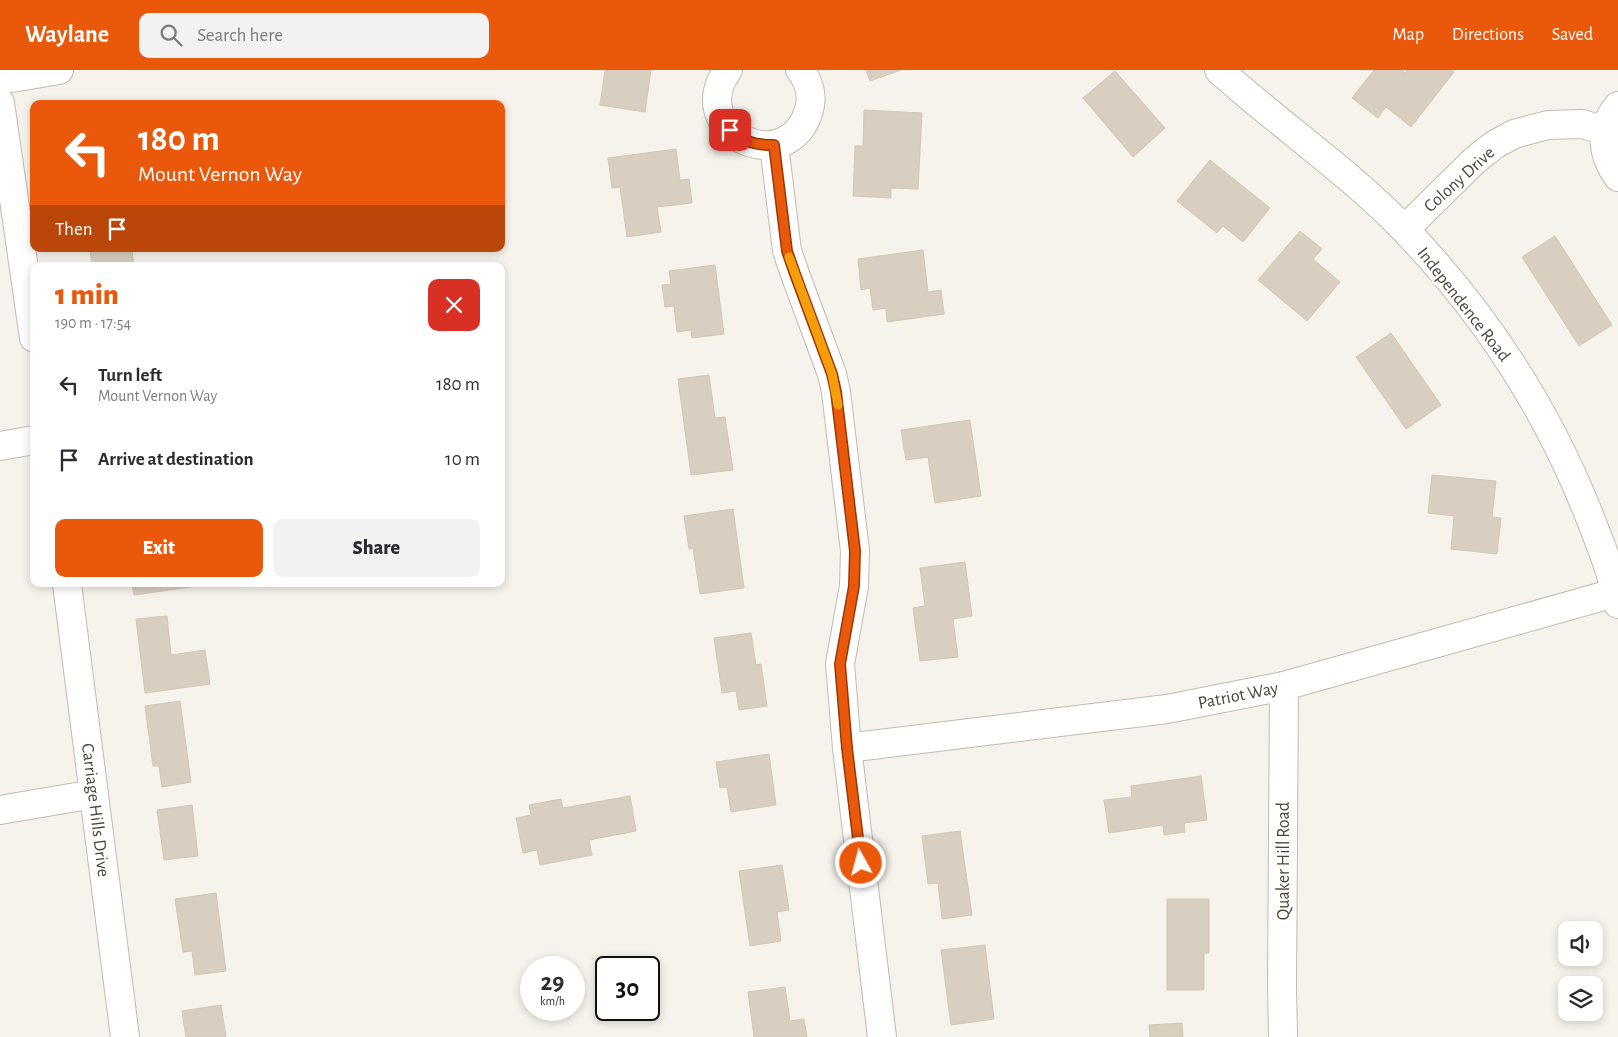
<!DOCTYPE html>
<html lang="en">
<head>
<meta charset="utf-8">
<style>
  body { margin:0; font-family:"Alegreya Sans",sans-serif; background:#f2f2f3; color:#2b2b33; height:100vh; display:flex; flex-direction:column; font-size:19px; white-space:nowrap }
  * { box-sizing:border-box; margin:0 }
  p { font-size:16px; color:#7c7c81 }
  .icon { flex:none; width:28px; height:28px; fill:none; stroke:currentColor; stroke-width:2; stroke-linecap:round; stroke-linejoin:round }
  .map { position:relative; flex:1; overflow:hidden }
  .sheet { position:absolute; left:30px; top:192px; width:475px; height:325px; display:flex; flex-direction:column; background:#fff; border-radius:10px; box-shadow:0 2px 8px #0003 }
  .sheet>* { flex:none }
  .top-card { position:absolute; left:30px; top:30px; width:475px; height:152px; border-radius:10px; box-shadow:0 2px 8px #0003; background:#ea580c; color:#fff; overflow:hidden }
  .tools { position:absolute; left:1558px; top:851px; display:grid; gap:10px }
  .tools a { display:grid; place-items:center; width:45px; height:45px; border-radius:10px; background:#fff; box-shadow:0 2px 8px #0003; font-size:25px }
  .speed { position:absolute; left:520px; top:886px; display:flex; gap:10px; font-size:25px; font-weight:700; text-align:center }
  .speed>* { display:grid; place-content:center; width:65px; height:65px; border-radius:50%; background:#fff; box-shadow:0 2px 8px #0003; line-height:1 }
  .speed small { font-size:12px; font-weight:400 }
  .speed .limit { border:2px solid #111; border-radius:8px; background:#fff; color:#111 }
  .pin { position:absolute; display:grid; place-items:center; width:42px; height:42px; color:#fff; margin:-21px; border-radius:10px; box-shadow:0 2px 8px #0006 }
  .me { position:absolute; width:55px; margin:-28px; rotate:353deg; stroke-linejoin:round; filter:drop-shadow(0 0 4px #0008) }
  .turn { display:flex; align-items:center; gap:18px; height:105px; padding:0 25px; font-size:22px }
  .turn .icon { width:65px; height:65px; stroke-width:2.5 }
  .turn b { display:block; font-size:35px; line-height:42px }
  .then { display:flex; align-items:center; height:48px; padding:0 25px; background:#0003; gap:10px; font-size:19px }
  .round { display:grid; place-items:center; flex:none; width:52px; height:52px; border-radius:10px; background:#f2f2f3 }
  .head { display:flex; align-items:center; justify-content:space-between; height:85px; padding:0 25px }
  h1 { font-size:30px; font-weight:800; line-height:38px; color:#ea580c }
  .primary-button { display:flex; gap:10px; margin-top:auto; padding:10px 25px }
  .primary-button a { flex:1; height:58px; border-radius:10px; background:#ea580c; color:#fff; font-size:20px; font-weight:800; line-height:58px; text-align:center }
  .primary-button a+a { background:#f2f2f3; color:#2b2b33 }
  ul { padding:0; list-style:none }
  li { display:flex; align-items:center; gap:15px; height:75px; padding:0 25px }
  li div { flex:1 }
  li b { display:block; font-size:19px }
  li em { font-style:normal }
  header { display:flex; align-items:center; gap:30px; box-sizing:border-box; height:70px; padding:0 25px; background:#ea580c; color:#fff }
  header strong { font-size:24px }
  nav { display:flex; gap:28px; margin-inline-start:auto; font-size:18px }
  .search { width:350px; height:45px; background:#f2f2f3; display:flex; align-items:center; gap:12px; box-sizing:border-box; padding:0 18px; border-radius:10px; color:#7c7c81; font-size:19px }
  .map>svg:first-child { display:block }
</style>
</head>
<body>
<header>
<strong>Waylane</strong>
<div class="search"><svg class="icon" aria-label="search" viewBox="0 0 24 24"><circle cx="10" cy="10" r="6"/><path d="M15 15l6 6"/></svg>Search here</div>
<nav><a>Map</a><a>Directions</a><a>Saved</a></nav>
</header>
<div class="map">
<svg width="1618" height="967" viewBox="0 0 1618 967">
  <rect width="100%" height="100%" fill="#f6f3ec"/>
  <g fill="#d8cfc1" stroke="#d3c7b4">
    <polygon points="605,0 651,0 645,42 600,35"/>
    <polygon points="866,0 901,0 870,11"/>
    <polygon points="1374,0 1402,0 1405,3 1407,0 1451,0 1454,2 1411,57 1386,37 1378,48 1352,28"/>
    <polygon points="1115,1 1165,58 1133,87 1083,28"/>
    <polygon points="864,40 922,43 918,119 891,118 891,128 853,126 855,76 863,76"/>
    <polygon points="676,79 680,110 689,109 692,133 657,137 661,162 627,167 620,117 612,118 608,88"/>
    <polygon points="1210,90 1270,138 1243,172 1223,156 1217,163 1177,131"/>
    <polygon points="1300,161 1322,179 1313,189 1340,212 1307,251 1258,210"/>
    <polygon points="1555,166 1612,255 1579,276 1522,187"/>
    <polygon points="90,179 132,179 134,196 92,196"/>
    <polygon points="923,180 928,222 941,220 944,244 887,252 886,238 873,240 870,218 861,220 858,189"/>
    <polygon points="715,195 724,264 692,268 691,260 677,262 674,236 665,237 662,215 671,214 669,201"/>
    <polygon points="1391,263 1441,335 1406,359 1356,287"/>
    <polygon points="709,305 715,348 725,347 733,400 691,405 678,309"/>
    <polygon points="970,350 981,426 935,433 928,387 906,390 901,360"/>
    <polygon points="1432,405 1496,411 1492,447 1501,448 1497,484 1451,479 1454,446 1428,443"/>
    <polygon points="733,439 744,518 700,524 693,478 689,479 684,446"/>
    <polygon points="965,492 972,546 953,549 958,587 920,591 913,538 925,536 920,498"/>
    <polygon points="132,514 190,514 191,517 134,525"/>
    <polygon points="167,546 171,585 205,580 210,614 145,623 136,549"/>
    <polygon points="751,563 756,595 761,594 767,636 739,640 736,621 722,623 714,568"/>
    <polygon points="180,631 191,712 162,717 159,696 153,696 145,636"/>
    <polygon points="769,684 776,735 731,742 727,717 720,718 716,692"/>
    <polygon points="1201,706 1207,750 1184,753 1185,762 1164,765 1163,755 1109,763 1104,730 1132,727 1131,716"/>
    <polygon points="630,726 636,761 589,770 592,785 540,795 537,780 523,783 516,748 531,745 529,735 561,729 563,738"/>
    <polygon points="192,735 198,786 164,790 157,740"/>
    <polygon points="960,761 972,845 942,849 938,813 928,814 922,766"/>
    <polygon points="782,795 789,840 777,842 781,871 750,876 739,801"/>
    <polygon points="216,823 226,901 195,905 192,881 183,882 175,829"/>
    <polygon points="1167,829 1209,829 1209,883 1204,883 1204,920 1167,920"/>
    <polygon points="985,875 994,949 951,955 941,880"/>
    <polygon points="785,917 790,951 804,949 807,967 754,967 748,922"/>
    <polygon points="221,935 226,967 186,967 182,941"/>
    <polygon points="1182,953 1183,967 1150,967 1149,955"/>
  </g>
  <g fill="none" stroke-linecap="round" stroke-linejoin="round">
    <g stroke="#c2bbae" stroke-width="30">
      <g id="minor">
        <path d="M728 0C725 4 722 9 720 14 700 70 790 105 809 40 813 26 809 11 800 0"/>
        <path d="M1219 0C1280 55 1348 101 1405 160 1483 241 1545 336 1587 440 1599 471 1612 501 1618 534"/>
        <polyline points="0,10 59,0"/>
        <polyline points="0,33 34,268"/>
        <path d="M1618 36C1599 59 1601 83 1618 107"/>
        <polyline points="774,75 787,181 795,204 832,304 836,322 855,481 854,516 840,594 847,678 882,967"/>
        <polyline points="1405,159 1474,91 1494,75 1514,64 1548,55 1582,54 1605,61"/>
        <polyline points="0,376 34,370"/>
        <polyline points="67,514 125,967"/>
        <polyline points="847,678 1167,639 1284,616 1618,522"/>
        <polyline points="0,740 94,724"/>
        <polyline points="1283,967 1282,916 1284,616"/>
      </g>
    </g>
    <use href="#minor" stroke="#fff" stroke-width="28"/>
  </g>
  <g fill="none" stroke-linecap="round" stroke-linejoin="round">
    <g stroke="#983908" stroke-width="12">
      <path id="route" d="M730 60C745 72 754 75 774 75L787 181 795 204 832 304 836 322 855 481 854 516 840 594 847 678 861 793"/>
    </g>
    <use href="#route" stroke="#ea580c" stroke-width="9"/>
    <polyline stroke="#f59e0b" stroke-width="9" points="789,187 832,304 838,335"/>
  </g>
  <g text-anchor="middle" stroke-width="4.5" stroke-linejoin="round" paint-order="stroke">
    <g font-size="18" fill="#4b4439" stroke="#fff">
      <text transform="translate(1459 109) rotate(-42)" y="6">Colony Drive</text>
      <text transform="translate(1464 234) rotate(52)" y="6">Independence Road</text>
      <text transform="translate(1238 625) rotate(-11)" y="6">Patriot Way</text>
      <text transform="translate(96 740) rotate(83)" y="6">Carriage Hills Drive</text>
      <text transform="translate(1283 791) rotate(-90)" y="6">Quaker Hill Road</text>
    </g>
  </g>
</svg>
<div class="tools">
<a><svg class="icon" aria-label="sound" viewBox="0 0 24 24"><path d="M4 9h4l5-4v14l-5-4H4zM17 9q2 3 0 6"/></svg></a>
<a><svg class="icon" aria-label="layers" viewBox="0 0 24 24"><path d="M12 4l9 5-9 5-9-5zM3 14l9 5 9-5"/></svg></a>
</div>
<div class="speed"><div>29<small>km/h</small></div><div class="limit">30</div></div>
<div class="pin" style="left:730px;top:60px;background:#d93025"><svg class="icon" aria-label="arrive" viewBox="0 0 24 24"><path d="M6 21V4h12l-3 4 3 4H6"/></svg></div>
<svg class="me" style="left:861px;top:793px" viewBox="-20 -20 40 40"><circle r="17" fill="#ea580c" stroke="#fff" stroke-width="3"/><path d="M0-11L8 9 0 5-8 9z" fill="#fff"/></svg>
<div class="top-card">
<div class="turn"><svg class="icon" aria-label="left" viewBox="0 0 24 24"><path d="M17 20v-9H6M10 6l-5 5 5 5"/></svg><div><b>180 m</b>Mount Vernon Way</div></div>
<div class="then">Then<svg class="icon" aria-label="arrive" viewBox="0 0 24 24"><path d="M6 21V4h12l-3 4 3 4H6"/></svg></div>
</div>
<section class="sheet">
<div class="head"><div><h1>1 min</h1><p>190 m · 17:54</p></div><a class="round" style="background:#d93025;color:#fff"><svg class="icon" aria-label="close" viewBox="0 0 24 24"><path d="M6 6l12 12M18 6L6 18"/></svg></a></div>
<ul>
<li><svg class="icon" aria-label="left" viewBox="0 0 24 24"><path d="M17 20v-9H6M10 6l-5 5 5 5"/></svg><div><b>Turn left</b><p>Mount Vernon Way</p></div><em>180 m</em></li>
<li><svg class="icon" aria-label="arrive" viewBox="0 0 24 24"><path d="M6 21V4h12l-3 4 3 4H6"/></svg><div><b>Arrive at destination</b></div><em>10 m</em></li>
</ul>
<div class="primary-button"><a>Exit</a><a>Share</a></div>
</section>
</div>
</body>
</html>
